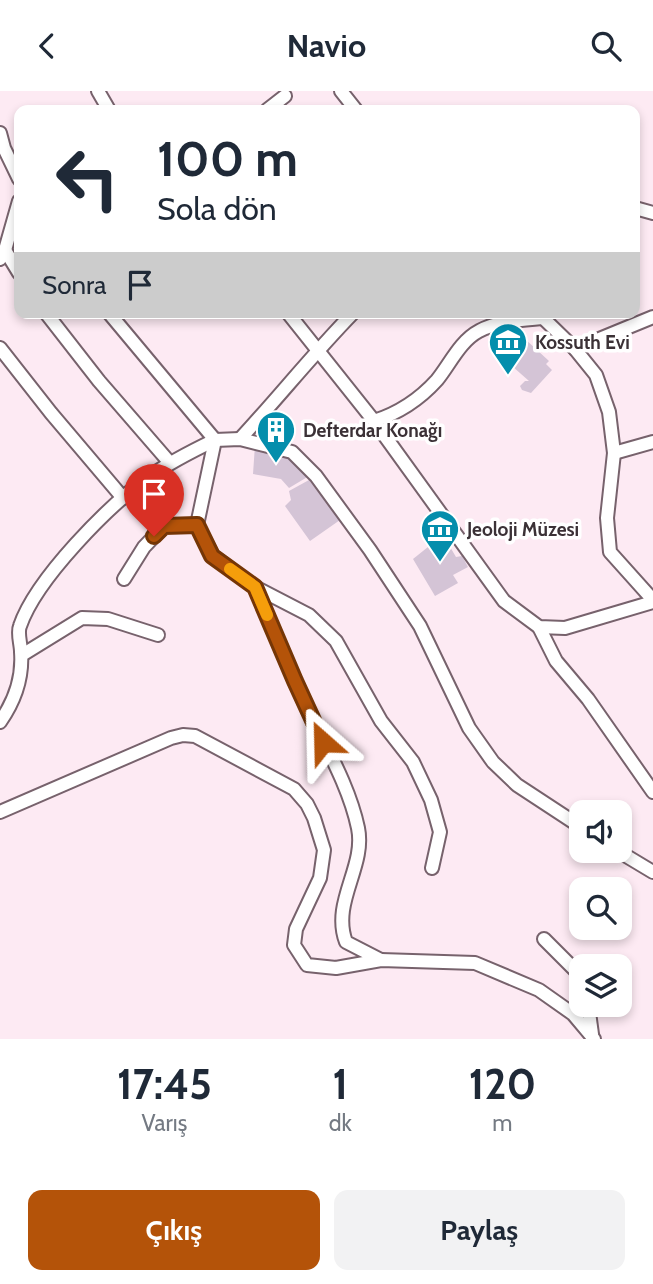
<!DOCTYPE html>
<html lang="tr">
<head>
<meta charset="utf-8">
<style>
  body { margin:0; font-family:Cabin,sans-serif; background:#f2f2f3; color:#1f2937; height:100vh; display:flex; flex-direction:column; font-size:26px; white-space:nowrap }
  * { box-sizing:border-box; margin:0 }
  p { font-size:23px; color:#747a83 }
  .icon { flex:none; width:38px; height:38px; fill:none; stroke:currentColor; stroke-width:2; stroke-linecap:round; stroke-linejoin:round }
  .map { position:relative; height:948px; overflow:hidden }
  .panel { display:flex; flex-direction:column; background:#fff; flex:1 }
  .panel>* { flex:none }
  .guide { position:absolute; left:14px; top:14px; width:626px; height:214px; border-radius:14px; box-shadow:0 4px 10px #0003; background:#fff; color:#1f2937; overflow:hidden }
  .tools { position:absolute; left:569px; top:709px; display:grid; gap:14px }
  .tools a { display:grid; place-items:center; width:63px; height:63px; border-radius:14px; background:#fff; box-shadow:0 4px 10px #0003; font-size:35px }
  .pin { position:absolute; display:grid; place-items:center; width:60px; height:60px; color:#fff; margin:-72px -30px; border-radius:50% 50% 50% 0; rotate:-45deg; box-shadow:0 0 7px #0007 }
  .pin .icon { rotate:45deg }
  .me { position:absolute; width:77px; margin:-38px; rotate:335deg; stroke-linejoin:round; filter:drop-shadow(0 0 5px #0008) }
  .turn { display:flex; align-items:center; gap:24px; height:147px; padding:0 28px; font-size:32px }
  .turn .icon { width:91px; height:91px; stroke-width:2.5 }
  .turn b { display:block; font-size:49px; line-height:60px }
  .then { display:flex; align-items:center; height:66px; padding:0 28px; background:#0003; gap:14px; font-size:26px }
  .eta { display:flex; justify-content:space-evenly; align-items:center; height:119px; text-align:center }
  .eta b { font-size:42px; font-weight:700; line-height:49px }
  .cta { display:flex; gap:14px; margin-top:auto; padding:14px 28px }
  .cta a { flex:1; height:80px; border-radius:14px; background:#b45309; color:#fff; font-size:28px; font-weight:700; line-height:80px; text-align:center }
  .cta a+a { background:#f2f2f3; color:#1f2937 }
  header { display:flex; justify-content:space-between; align-items:center; height:91px; padding:0 28px; background:#fff; font-size:32px; font-weight:700 }
  .map>svg:first-child { display:block }
</style>
</head>
<body>
<header><svg class="icon" aria-label="back" viewBox="0 0 24 24"><path d="M15 5l-7 7 7 7"/></svg>Navio<svg class="icon" aria-label="search" viewBox="0 0 24 24"><circle cx="10" cy="10" r="6"/><path d="M15 15l6 6"/></svg></header>
<div class="map">
<svg width="653" height="948" viewBox="0 0 653 948">
  <rect width="100%" height="100%" fill="#fdeaf3"/>
  <g fill="#d4c4d6">
    <polygon points="512,236 549,270 546,273 552,279 531,302 522,299 520,295 525,290 529,290 495,260"/>
    <polygon points="255,354 291,363 309,385 289,397 281,388 253,383"/>
    <polygon points="309,389 340,429 310,450 285,415 291,409 289,400"/>
    <polygon points="443,444 456,466 462,465 468,476 453,484 458,492 435,505 413,468"/>
  </g>
  <g fill="none" stroke-linecap="round" stroke-linejoin="round">
    <g stroke="#77626c" stroke-width="16">
      <g id="street">
        <polyline points="98,0 109,19"/>
        <polyline points="341,0 356,19"/>
        <polyline points="267,19 285,5"/>
        <polyline points="0,42 4,57 19,88"/>
        <polyline points="635,117 653,122"/>
        <polyline points="5,159 19,182"/>
        <polyline points="0,168 5,159 19,110"/>
        <polyline points="46,222 99,290 170,372"/>
        <polyline points="109,222 215,349 240,348 292,361 316,385 370,459 420,535 469,637 493,671 517,694 581,736"/>
        <polyline points="288,222 374,330 504,510 539,536 565,537 653,511"/>
        <polyline points="538,222 575,258 596,284 609,321 614,362 607,427 610,461 653,509"/>
        <polyline points="0,257 51,322 123,407"/>
        <polyline points="575,258 653,226"/>
        <path d="M374 330C399 322 419 309 437 289 450 273 460 250 479 240 497 230 523 229 543 227"/>
        <path d="M240 348C278 307 313 263 353 222"/>
        <polyline points="215,349 197,434 213,465 255,496 309,524 336,550 381,630 413,671 431,709 440,741 432,777"/>
        <polyline points="614,362 653,351"/>
        <polyline points="124,488 144,456 164,435 197,434"/>
        <path d="M255 496C272 535 288 575 306 614 324 653 349 694 358 737 366 776 331 811 346 851L381 869"/>
        <polyline points="539,536 556,570 588,608 653,701"/>
        <polyline points="22,564 82,527 108,528 158,544"/>
        <path d="M0 631C14 611 23 587 21 561 21 553 17 542 20 535 36 488 109 414 149 386 170 371 192 360 215 349"/>
        <polyline points="0,721 171,647 183,644 195,645 294,698 307,713 314,727 324,759 320,787 296,838 294,854 307,874 336,877 381,869 475,872 539,899 573,923 594,948"/>
        <polyline points="618,760 653,781"/>
        <polyline points="544,848 576,880 581,894"/>
        <polyline points="588,914 592,943"/>
      </g>
    </g>
    <use href="#street" stroke="#fff" stroke-width="12"/>
  </g>
  <g fill="none" stroke-linecap="round" stroke-linejoin="round">
    <g stroke="#753606" stroke-width="18">
      <polyline id="route" points="154,445 164,435 197,434 212,465 255,496 295,590 323,651"/>
    </g>
    <use href="#route" stroke="#b45309" stroke-width="12"/>
    <polyline stroke="#f59e0b" stroke-width="12" points="230,478 255,496 267,524"/>
  </g>
  <defs>
    <g id="museum-pin" transform="scale(2.0125)"><path d="M0 17L-7.5 6A9.5 9.5 0 1 1 7.5 6Z" fill="#048eac" stroke="#fff"/><path d="M0-6L6-3V-2H-6V-3ZM-5-1h2V3h-2ZM-1-1h2V3h-2ZM3-1h2V3H3ZM-6 4H6V6H-6Z" fill="#fff"/></g>
    <g id="building-pin" transform="scale(2.0125)"><path d="M0 17L-7.5 6A9.5 9.5 0 1 1 7.5 6Z" fill="#048eac" stroke="#fff"/><path d="M-4-6H4V6H1V3H-1V6H-4ZM-2.5-4.3h1.7v1.8h-1.7ZM.8-4.3h1.7v1.8H.8ZM-2.5-1h1.7V.8h-1.7ZM.8-1h1.7V.8H.8Z" fill="#fff"/></g>
  </defs>
  <g fill-rule="evenodd">
    <use href="#museum-pin" x="508" y="251"/>
    <use href="#building-pin" x="276" y="339"/>
    <use href="#museum-pin" x="440" y="438"/>
  </g>
  <g text-anchor="middle" stroke-width="7" stroke-linejoin="round" paint-order="stroke">
    <g font-size="19" font-weight="bold" fill="#3b3136" stroke="#fff" text-anchor="start">
      <text x="535" y="258">Kossuth Evi</text>
      <text x="303" y="346">Defterdar Konağı</text>
      <text x="467" y="445">Jeoloji Müzesi</text>
    </g>
  </g>
</svg>
<div class="tools">
<a><svg class="icon" aria-label="sound" viewBox="0 0 24 24"><path d="M4 9h4l5-4v14l-5-4H4zM17 9q2 3 0 6"/></svg></a>
<a><svg class="icon" aria-label="search" viewBox="0 0 24 24"><circle cx="10" cy="10" r="6"/><path d="M15 15l6 6"/></svg></a>
<a><svg class="icon" aria-label="layers" viewBox="0 0 24 24"><path d="M12 4l9 5-9 5-9-5zM3 14l9 5 9-5"/></svg></a>
</div>
<div class="pin" style="left:154px;top:445px;background:#d93025"><svg class="icon" aria-label="arrive" viewBox="0 0 24 24"><path d="M6 21V4h12l-3 4 3 4H6"/></svg></div>
<svg class="me" style="left:323px;top:651px" viewBox="-20 -20 40 40"><path d="M0-17L14 15 0 8-14 15z" fill="#b45309" stroke="#fff" stroke-width="4"/></svg>
<div class="guide">
<div class="turn"><svg class="icon" aria-label="left" viewBox="0 0 24 24"><path d="M17 20v-9H6M10 6l-5 5 5 5"/></svg><div><b>100 m</b>Sola dön</div></div>
<div class="then">Sonra<svg class="icon" aria-label="arrive" viewBox="0 0 24 24"><path d="M6 21V4h12l-3 4 3 4H6"/></svg></div>
</div>
</div>
<section class="panel">
<div class="eta">
<div><b>17:45</b><p>Varış</p></div>
<div><b>1</b><p>dk</p></div>
<div><b>120</b><p>m</p></div>
</div>
<div class="cta"><a>Çıkış</a><a>Paylaş</a></div>
</section>
</body>
</html>
